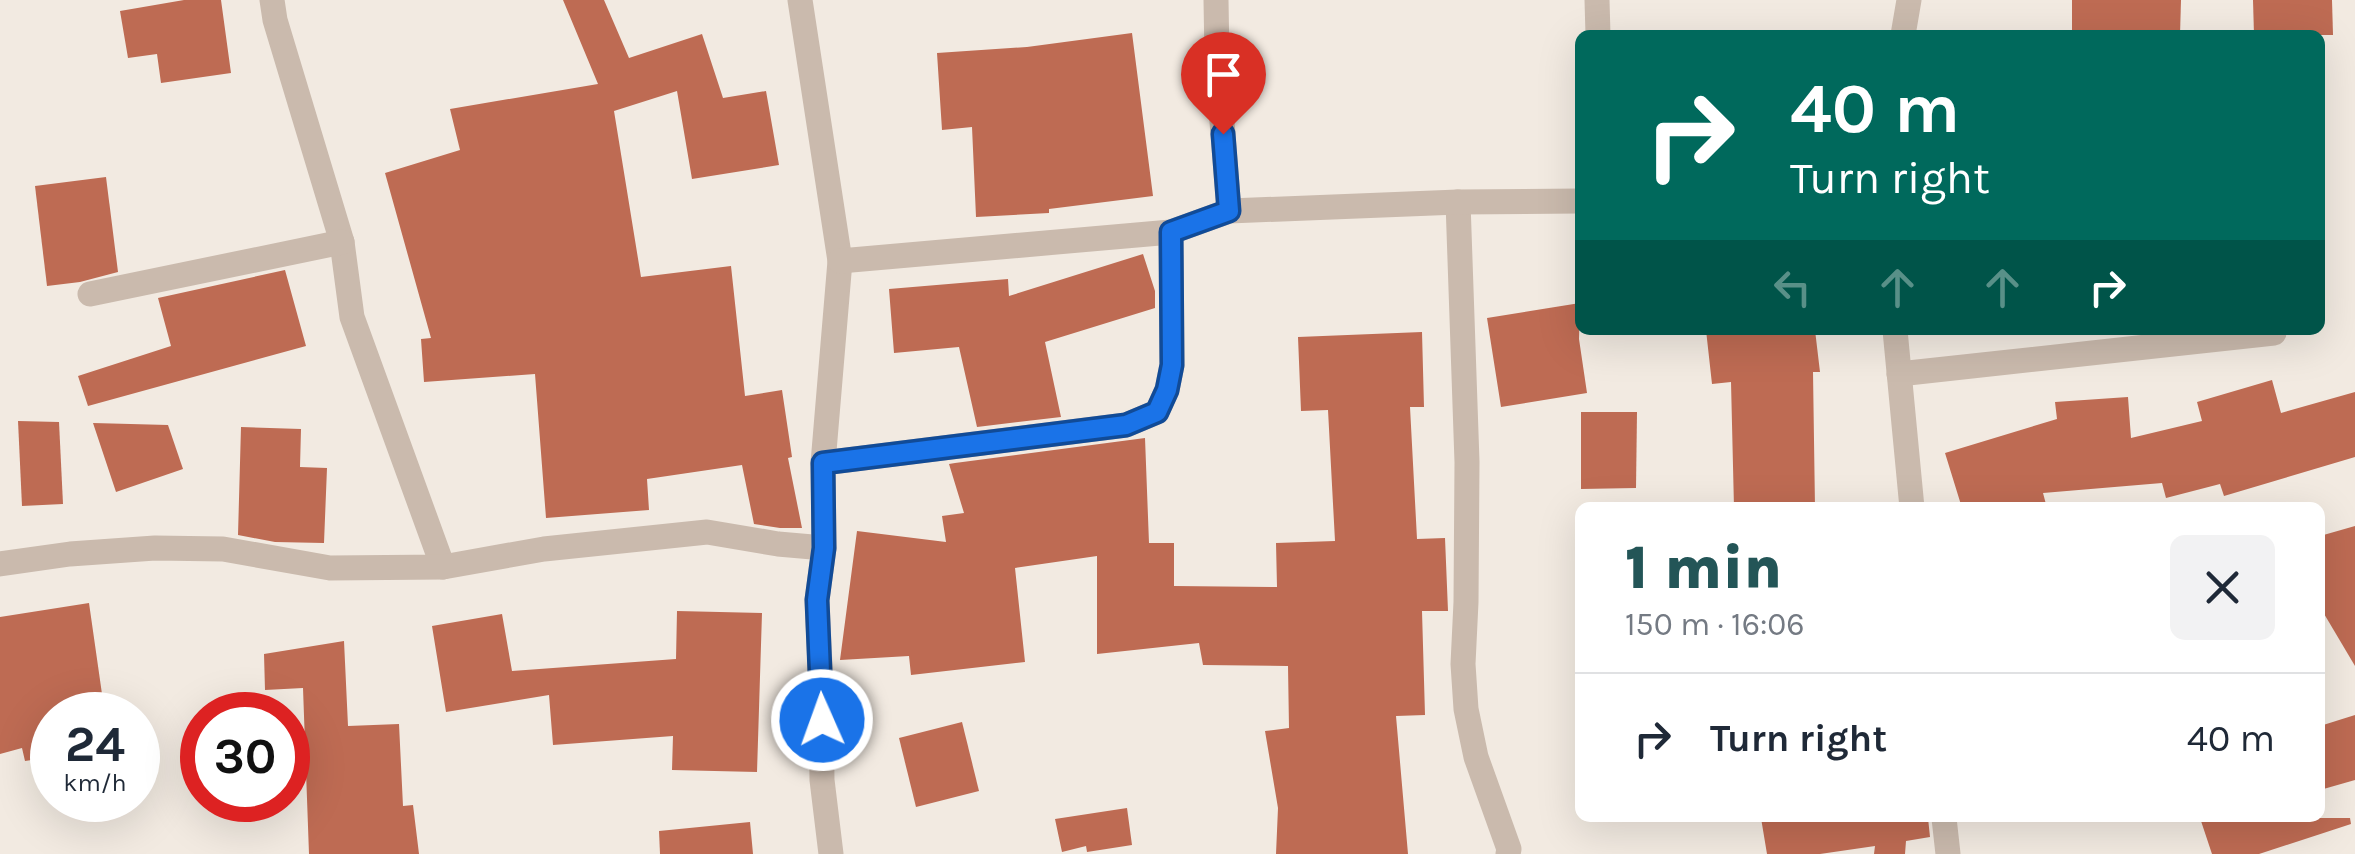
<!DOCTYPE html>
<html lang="en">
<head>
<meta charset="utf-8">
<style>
  body { margin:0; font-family:Karla,sans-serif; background:#f2f2f3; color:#1f2937; height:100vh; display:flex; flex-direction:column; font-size:38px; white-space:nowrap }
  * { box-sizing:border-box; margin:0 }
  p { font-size:32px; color:#747a83 }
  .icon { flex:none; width:55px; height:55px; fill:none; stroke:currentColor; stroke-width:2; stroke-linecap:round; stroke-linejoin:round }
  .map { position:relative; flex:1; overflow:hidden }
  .side { position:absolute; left:1575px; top:502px; width:750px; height:320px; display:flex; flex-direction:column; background:#fff; border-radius:15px; box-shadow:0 10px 40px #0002 }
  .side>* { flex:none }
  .guide { position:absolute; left:1575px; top:30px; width:750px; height:305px; border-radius:15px; box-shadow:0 10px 40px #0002; background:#00695c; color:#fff; overflow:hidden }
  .speed { position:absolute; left:30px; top:692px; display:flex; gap:20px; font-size:50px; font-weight:700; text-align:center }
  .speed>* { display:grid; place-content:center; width:130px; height:130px; border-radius:50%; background:#fff; box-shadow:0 10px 40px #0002; line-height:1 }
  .speed small { font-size:25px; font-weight:400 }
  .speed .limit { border:15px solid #d22; background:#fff; color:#111 }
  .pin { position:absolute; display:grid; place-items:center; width:85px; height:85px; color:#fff; margin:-102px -42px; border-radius:50% 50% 50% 0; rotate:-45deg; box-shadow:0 0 10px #0007 }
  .pin .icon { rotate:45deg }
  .me { position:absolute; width:110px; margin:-55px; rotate:358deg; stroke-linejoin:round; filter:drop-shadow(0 0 8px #0008) }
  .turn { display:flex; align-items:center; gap:35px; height:210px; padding:0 50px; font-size:45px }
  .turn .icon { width:130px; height:130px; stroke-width:2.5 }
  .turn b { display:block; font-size:70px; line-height:85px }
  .lanes { display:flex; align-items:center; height:95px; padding:0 50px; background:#0003; justify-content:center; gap:50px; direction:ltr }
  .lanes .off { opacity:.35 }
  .round { display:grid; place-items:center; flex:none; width:105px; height:105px; border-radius:15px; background:#f2f2f3 }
  .summary { display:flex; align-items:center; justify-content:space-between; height:170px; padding:0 50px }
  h1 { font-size:60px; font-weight:800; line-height:75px; color:#235557 }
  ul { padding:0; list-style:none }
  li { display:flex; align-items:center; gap:30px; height:130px; padding:0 50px; border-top:2px solid #e0e1e3 }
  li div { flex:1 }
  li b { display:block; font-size:38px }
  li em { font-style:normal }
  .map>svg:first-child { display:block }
</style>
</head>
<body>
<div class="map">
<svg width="2355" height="854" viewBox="0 0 2355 854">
  <rect width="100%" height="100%" fill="#f2eae1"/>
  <g fill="#be6b53">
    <polygon points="184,0 221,0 231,73 161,83 157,54 128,58 120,11"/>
    <polygon points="563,0 604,0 629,58 702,34 723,98 766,91 779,165 692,179 677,91 614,111 641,277 731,266 745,396 782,390 792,457 788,458 802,528 780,528 754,524 742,465 647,479 649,510 546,518 535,374 424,382 421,339 431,338 385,173 460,150 450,109 598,84"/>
    <polygon points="2072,0 2181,0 2180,35 2072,35"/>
    <polygon points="2253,0 2332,0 2333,35 2254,35"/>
    <polygon points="1132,33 1153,196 1049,209 1049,213 976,217 972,127 942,130 937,53 1027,47"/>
    <polygon points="106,177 118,272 80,282 47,286 35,186"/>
    <polygon points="1143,254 1155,291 1155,308 1045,342 1061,417 977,427 959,347 894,353 889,289 1008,279 1009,296"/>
    <polygon points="285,270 306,346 88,406 78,376 171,346 158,298"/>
    <polygon points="1580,303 1579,339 1587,393 1501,407 1487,318"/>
    <polygon points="1706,330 1815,330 1820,372 1813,372 1815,508 1734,508 1731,382 1712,384"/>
    <polygon points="1422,332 1424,407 1410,407 1417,539 1445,538 1448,611 1422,611 1425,715 1396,716 1408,854 1276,854 1278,808 1265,731 1289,728 1288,666 1203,665 1199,643 1097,654 1097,556 1015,568 1025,662 911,675 909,656 840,660 857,531 946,542 942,516 964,513 949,464 955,463 1145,438 1149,543 1174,543 1174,586 1277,587 1276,543 1335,541 1328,410 1301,411 1298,337"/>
    <polygon points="2272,380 2281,413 2355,392 2355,457 2224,496 2220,484 2166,498 2162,483 2043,493 2047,508 1962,508 1945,453 2057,419 2055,402 2128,397 2131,438 2202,421 2197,402"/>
    <polygon points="1581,412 1637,412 1636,488 1581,489"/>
    <polygon points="18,421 59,422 63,504 22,506"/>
    <polygon points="93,423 168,425 183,469 116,492"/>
    <polygon points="241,427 301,429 300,467 327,468 324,543 275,542 238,535"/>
    <polygon points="2355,526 2355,666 2320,607 2320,536"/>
    <polygon points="89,603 105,715 52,715 52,757 25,761 22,748 0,754 0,617"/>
    <polygon points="677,611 762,613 757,772 672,770 673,736 553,745 549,695 446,712 432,626 502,614 512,671 676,659"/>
    <polygon points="344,641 348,726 399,724 403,806 413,805 419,854 309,854 303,688 265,690 264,654"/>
    <polygon points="2355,715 2355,780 2320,790 2320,726"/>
    <polygon points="962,722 979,791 916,807 899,738"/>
    <polygon points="1127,808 1132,845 1087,852 1086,846 1062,852 1055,819"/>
    <polygon points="1761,818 1928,818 1930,837 1906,841 1905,854 1874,854 1875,846 1820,854 1767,854"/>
    <polygon points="2200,818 2350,818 2351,824 2259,854 2212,854"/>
    <polygon points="750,822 753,854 660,854 659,831"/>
  </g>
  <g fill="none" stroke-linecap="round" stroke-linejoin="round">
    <g stroke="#cabaad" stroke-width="25">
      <polyline points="272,0 275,20 342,242 352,317 443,567"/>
      <polyline points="800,0 840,261 823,463 824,548"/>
      <polyline points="1216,0 1217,58 1229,211"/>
      <polyline points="1597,0 1598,35"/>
      <polyline points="1903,35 1909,0"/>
      <polyline points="1458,202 1467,462 1466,602 1463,664 1466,709 1476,757 1509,849 1508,854"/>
      <polyline points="840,261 1171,232 1229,211 1458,202 1580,201"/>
      <polyline points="90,294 342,242"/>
      <polyline points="1895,330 1912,508"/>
      <polyline points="1899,374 2274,333"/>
      <polyline points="823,463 1126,425 1157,412 1167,390 1172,365 1171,232"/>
      <polyline points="0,564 70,554 155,548 223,549 330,568 443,567 544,549 707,532 778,544 824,548 817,600 821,689 822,780 831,854"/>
      <polyline points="1944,818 1948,854"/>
    </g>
  </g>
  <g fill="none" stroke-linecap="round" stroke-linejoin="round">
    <g stroke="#114b97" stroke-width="25">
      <polyline id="route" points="822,720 817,600 824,548 823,463 1126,425 1157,412 1167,390 1172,365 1171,232 1229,211 1223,134"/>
    </g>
    <use href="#route" stroke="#1a73e8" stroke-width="18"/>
  </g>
</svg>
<div class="speed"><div>24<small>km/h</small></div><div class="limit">30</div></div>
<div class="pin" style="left:1223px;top:134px;background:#d93025"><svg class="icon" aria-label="arrive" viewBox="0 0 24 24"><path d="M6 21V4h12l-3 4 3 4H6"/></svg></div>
<svg class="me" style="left:822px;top:720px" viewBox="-20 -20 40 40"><circle r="17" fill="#1a73e8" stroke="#fff" stroke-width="3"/><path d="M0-11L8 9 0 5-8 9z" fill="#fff"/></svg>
<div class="guide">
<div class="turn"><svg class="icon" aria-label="right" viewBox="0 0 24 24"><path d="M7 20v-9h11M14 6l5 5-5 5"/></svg><div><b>40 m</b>Turn right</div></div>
<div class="lanes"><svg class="icon off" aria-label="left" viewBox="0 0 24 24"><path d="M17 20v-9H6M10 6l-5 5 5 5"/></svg><svg class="icon off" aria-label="ahead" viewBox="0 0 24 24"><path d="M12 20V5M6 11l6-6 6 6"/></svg><svg class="icon off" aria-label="ahead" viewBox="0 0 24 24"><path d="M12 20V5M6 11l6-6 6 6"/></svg><svg class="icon" aria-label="right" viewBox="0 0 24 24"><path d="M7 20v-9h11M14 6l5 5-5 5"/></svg></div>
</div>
<section class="side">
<div class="summary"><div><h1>1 min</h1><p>150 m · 16:06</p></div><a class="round"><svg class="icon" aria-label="close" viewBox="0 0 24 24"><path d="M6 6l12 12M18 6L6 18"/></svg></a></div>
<ul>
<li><svg class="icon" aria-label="right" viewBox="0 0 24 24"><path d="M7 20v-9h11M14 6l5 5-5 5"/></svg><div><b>Turn right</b></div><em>40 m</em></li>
</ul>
</section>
</div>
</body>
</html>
